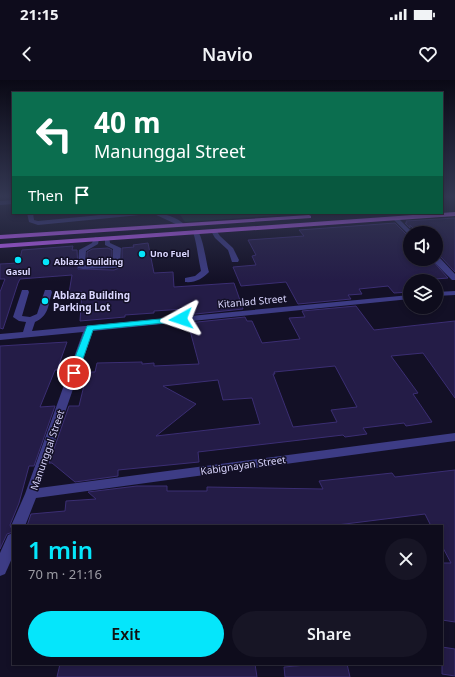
<!DOCTYPE html>
<html lang="en">
<head>
<meta charset="utf-8">
<style>
  body { margin:0; font-family:"Noto Sans",sans-serif; background:#171525; color:#f1f3f6; height:100vh; display:flex; flex-direction:column; font-size:15px; white-space:nowrap }
  * { box-sizing:border-box; margin:0 }
  p { font-size:13px; color:#9b9ba3 }
  .icon { flex:none; width:22px; height:22px; fill:none; stroke:currentColor; stroke-width:2; stroke-linecap:round; stroke-linejoin:round }
  .map { position:relative; flex:1; overflow:hidden }
  .side { position:absolute; left:12px; top:445px; width:431px; height:140px; display:flex; flex-direction:column; background:#0e0c1c; border-radius:0px; box-shadow:0 2px 6px #0003,0 0 0 1px #2e2c3b }
  .side>* { flex:none }
  .guide { position:absolute; left:12px; top:12px; width:431px; height:122px; border-radius:0px; box-shadow:0 2px 6px #0003,0 0 0 1px #2e2c3b; background:#0b6e4f; color:#fff; overflow:hidden }
  .fabs { position:absolute; left:403px; top:146px; display:grid; gap:8px }
  .fabs a { display:grid; place-items:center; width:40px; height:40px; border-radius:50%; background:#0e0c1c; box-shadow:0 2px 6px #0003,0 0 0 1px #2e2c3b; font-size:20px }
  .pin { position:absolute; display:grid; place-items:center; width:34px; height:34px; color:#fff; margin:-17px; border:2px solid #fff; border-radius:50%; box-shadow:0 1px 4px #0007 }
  .me { position:absolute; width:44px; margin:-22px; rotate:265deg; stroke-linejoin:round; filter:drop-shadow(0 0 3px #0008) }
  .turn { display:flex; align-items:center; gap:14px; height:84px; padding:0 16px; font-size:18px }
  .turn .icon { width:52px; height:52px; stroke-width:2.5 }
  .turn b { display:block; font-size:28px; line-height:34px }
  .then { display:flex; align-items:center; height:38px; padding:0 16px; background:#0003; gap:8px; font-size:15px }
  .round { display:grid; place-items:center; flex:none; width:42px; height:42px; border-radius:21px; background:#171525 }
  .head { display:flex; align-items:center; justify-content:space-between; height:68px; padding:0 16px }
  h1 { font-size:24px; font-weight:600; line-height:30px; color:#05e6fb }
  .primary-button { display:flex; gap:8px; margin-top:auto; padding:8px 16px }
  .primary-button a { flex:1; height:46px; border-radius:24px; background:#05e6fb; color:#111; font-size:16px; font-weight:600; line-height:46px; text-align:center }
  .primary-button a+a { background:#171525; color:#f1f3f6 }
  .status { display:flex; justify-content:space-between; align-items:center; height:28px; padding:0 20px; background:#0e0c1c; direction:ltr }
  .status svg { height:11px; fill:currentColor }
  header { display:flex; justify-content:space-between; align-items:center; height:52px; padding:0 16px; background:#0e0c1c; font-size:18px; font-weight:600 }
  .map>svg:first-child { display:block }
</style>
</head>
<body>
<div class="status"><b>21:15</b><svg viewBox="0 0 49 12"><path d="M0 12V9h3v3zM5 12V6h3v6zM10 12V3h3v9zM15 12V0h3v12zM26 1h20v11H26zM47 4h2v5h-2z"/></svg></div>
<header><svg class="icon" aria-label="back" viewBox="0 0 24 24"><path d="M15 5l-7 7 7 7"/></svg>Navio<svg class="icon" aria-label="heart" viewBox="0 0 24 24"><path d="M12 20l-8-8c-3-5 5-10 8-4 3-6 11-1 8 4z"/></svg></header>
<div class="map">
<svg width="455" height="597" viewBox="0 0 455 597">
  <rect width="100%" height="100%" fill="#131026"/>
  <polygon fill="#13302f" points="179,133 307,133 185,142"/>
  <g fill="#241c47" stroke="#3b2e73" fill-rule="evenodd">
    <polygon points="455,138 455,192 440,176 436,176 436,153 418,153 410,145 410,148 405,143 407,143 406,141"/>
    <polygon points="395,143 407,155 410,155 410,179 431,179 448,198 410,201 410,212 394,213 388,206 359,209 362,214 348,215 351,219 298,224 286,202 241,206 233,187 256,185 252,176 256,175 248,160 304,156 299,150"/>
    <polygon points="148,163 154,193 173,192 174,207 234,203 243,229 186,235 185,229 154,231 154,233 125,235 125,237 80,241 82,212 69,213 72,195 20,199 18,203 3,249 0,248 0,212 5,199 0,199 0,184 19,183 22,170 73,166 72,170 77,170 78,189 114,190 122,187 122,168 134,167 133,165"/>
    <polygon points="108,168 112,170 112,183 87,183 87,172 92,169"/>
    <path d="M356 226 374 250 455 241V318L423 273 391 276 418 313 413 314 432 342 406 346 404 343 363 348 367 354 345 357 343 355 198 372 199 382 118 390V396L75 402 52 383H49L69 326H79L86 297 90 296 91 292H95L97 283 142 282V284L154 283V286L199 284 188 243 245 237 247 241H252L262 263 300 259 289 238 305 237 302 231ZM335 286 357 327 331 330 337 342 293 347 273 294H275L274 292ZM218 300 223 320 252 318 260 344 156 356 196 324 163 306Z"/>
    <polygon points="67,262 57,290 55,290 40,327 55,326 34,386 29,386 19,423 10,445 13,452 7,454 0,469 0,266"/>
    <polygon points="455,390 455,542 442,540 442,483 451,483 442,466 442,446 431,446 425,434 329,446 27,446 31,434 65,431 66,421 96,419 88,412 137,406 167,406 167,411 207,411 207,407 323,409 319,401 392,393 395,397"/>
    <polygon points="442,567 455,569 455,596 442,594"/>
    <polygon points="60,584 255,584 257,597 57,597"/>
    <polygon points="318,584 347,584 350,597 285,597 284,587"/>
  </g>
  <g fill="none" stroke-linecap="round" stroke-linejoin="round">
    <g fill="#3d3c85" fill-rule="evenodd">
      <polygon points="13,120 13,124 0,125 0,121"/>
      <polygon points="27,133 33,133 34,140 38,141 121,133 143,133 140,135 38,145 29,142"/>
      <path d="M152 133C164 133 177 137 185 145L180 146Z"/>
      <polygon points="393,137 397,137 413,153 408,154 393,139"/>
      <path d="M196 150C203 153 206 183 209 192 202 199 195 203 185 202V198L195 196 201 191C198 178 197 164 193 152Z"/>
      <polygon points="212,150 216,150 220,156 233,168 239,180 238,182 232,182 228,170 215,158 211,151"/>
      <polygon points="105,157 109,157 110,163 121,168 120,187 114,188 83,189 78,188 79,170 92,163 94,158 96,157 99,159 98,164 86,171 85,185 113,184 113,169 105,165"/>
      <polygon points="436,177 439,177 455,194 455,200 452,200 433,181 432,179 436,179"/>
      <path d="M22 210H28L29 212 22 236 30 237 37 234 45 210H51L52 212C48 225 49 236 35 242L32 251 410 215V219L93 251 39 408 455 353V361L36 418 25 446H13V449L11 446 25 414 83 252 0 260V254L23 252 26 242 19 241 13 237Z"/>
      <polygon points="455,211 455,215 436,216 436,212"/>
      <polygon points="13,453 13,476 5,494 0,496 0,473 8,455"/>
    </g>
    <g fill="#bf5ffc" fill-rule="evenodd">
      <polygon points="455,132 455,136 0,168 0,164"/>
      <polygon points="309,135 311,136 311,138 0,159 0,155"/>
    </g>
  </g>
  <linearGradient id="sky" x2="0" y2="1"><stop stop-color="#0a0915"/><stop offset="0.58" stop-color="#333752"/><stop offset="1" stop-color="#333752" stop-opacity="0"/></linearGradient>
  <rect width="455" height="201" fill="url(#sky)"/>
  <polygon fill="#05e6fb" stroke="#0396a3" points="181,237 185,239 184,241 93,250 78,293 74,296 69,293 87,246"/>
  <g fill="#05e6fb" stroke="#131026" stroke-width="1.5">
    <circle cx="142" cy="174" r="4"/>
    <circle cx="18" cy="180" r="4"/>
    <circle cx="46" cy="182" r="4"/>
    <circle cx="45" cy="221" r="4"/>
  </g>
  <g text-anchor="middle" stroke-width="3" stroke-linejoin="round" paint-order="stroke">
    <g font-size="9" font-weight="bold" fill="#dad6fe" stroke="#131026" text-anchor="start">
      <text x="150" y="177">Uno Fuel</text>
      <text x="54" y="185">Ablaza Building</text>
      <text x="18" y="195" text-anchor="middle">Gasul</text>
    </g>
    <g font-size="10" font-weight="bold" fill="#dad6fe" stroke="#131026" text-anchor="start">
      <text x="53" y="219">Ablaza Building<tspan x="53" dy="12">Parking Lot</tspan></text>
    </g>
    <g font-size="10" fill="#dad6fe" stroke="#131026">
      <text transform="translate(252 221) rotate(-5)" y="4">Kitanlad Street</text>
      <text transform="translate(47 370) rotate(-71)" y="4">Manunggal Street</text>
      <text transform="translate(243 385) rotate(-8)" y="4">Kabignayan Street</text>
    </g>
  </g>
</svg>
<div class="fabs">
<a><svg class="icon" aria-label="sound" viewBox="0 0 24 24"><path d="M4 9h4l5-4v14l-5-4H4zM17 9q2 3 0 6"/></svg></a>
<a><svg class="icon" aria-label="layers" viewBox="0 0 24 24"><path d="M12 4l9 5-9 5-9-5zM3 14l9 5 9-5"/></svg></a>
</div>
<div class="pin" style="left:74px;top:293px;background:#d93025"><svg class="icon" aria-label="arrive" viewBox="0 0 24 24"><path d="M6 21V4h12l-3 4 3 4H6"/></svg></div>
<svg class="me" style="left:181px;top:239px" viewBox="-20 -20 40 40"><path d="M0-17L14 15 0 8-14 15z" fill="#05e6fb" stroke="#fff" stroke-width="4"/></svg>
<div class="guide">
<div class="turn"><svg class="icon" aria-label="left" viewBox="0 0 24 24"><path d="M17 20v-9H6M10 6l-5 5 5 5"/></svg><div><b>40 m</b>Manunggal Street</div></div>
<div class="then">Then<svg class="icon" aria-label="arrive" viewBox="0 0 24 24"><path d="M6 21V4h12l-3 4 3 4H6"/></svg></div>
</div>
<section class="side">
<div class="head"><div><h1>1 min</h1><p>70 m · 21:16</p></div><a class="round"><svg class="icon" aria-label="close" viewBox="0 0 24 24"><path d="M6 6l12 12M18 6L6 18"/></svg></a></div>
<div class="primary-button"><a>Exit</a><a>Share</a></div>
</section>
</div>
</body>
</html>
